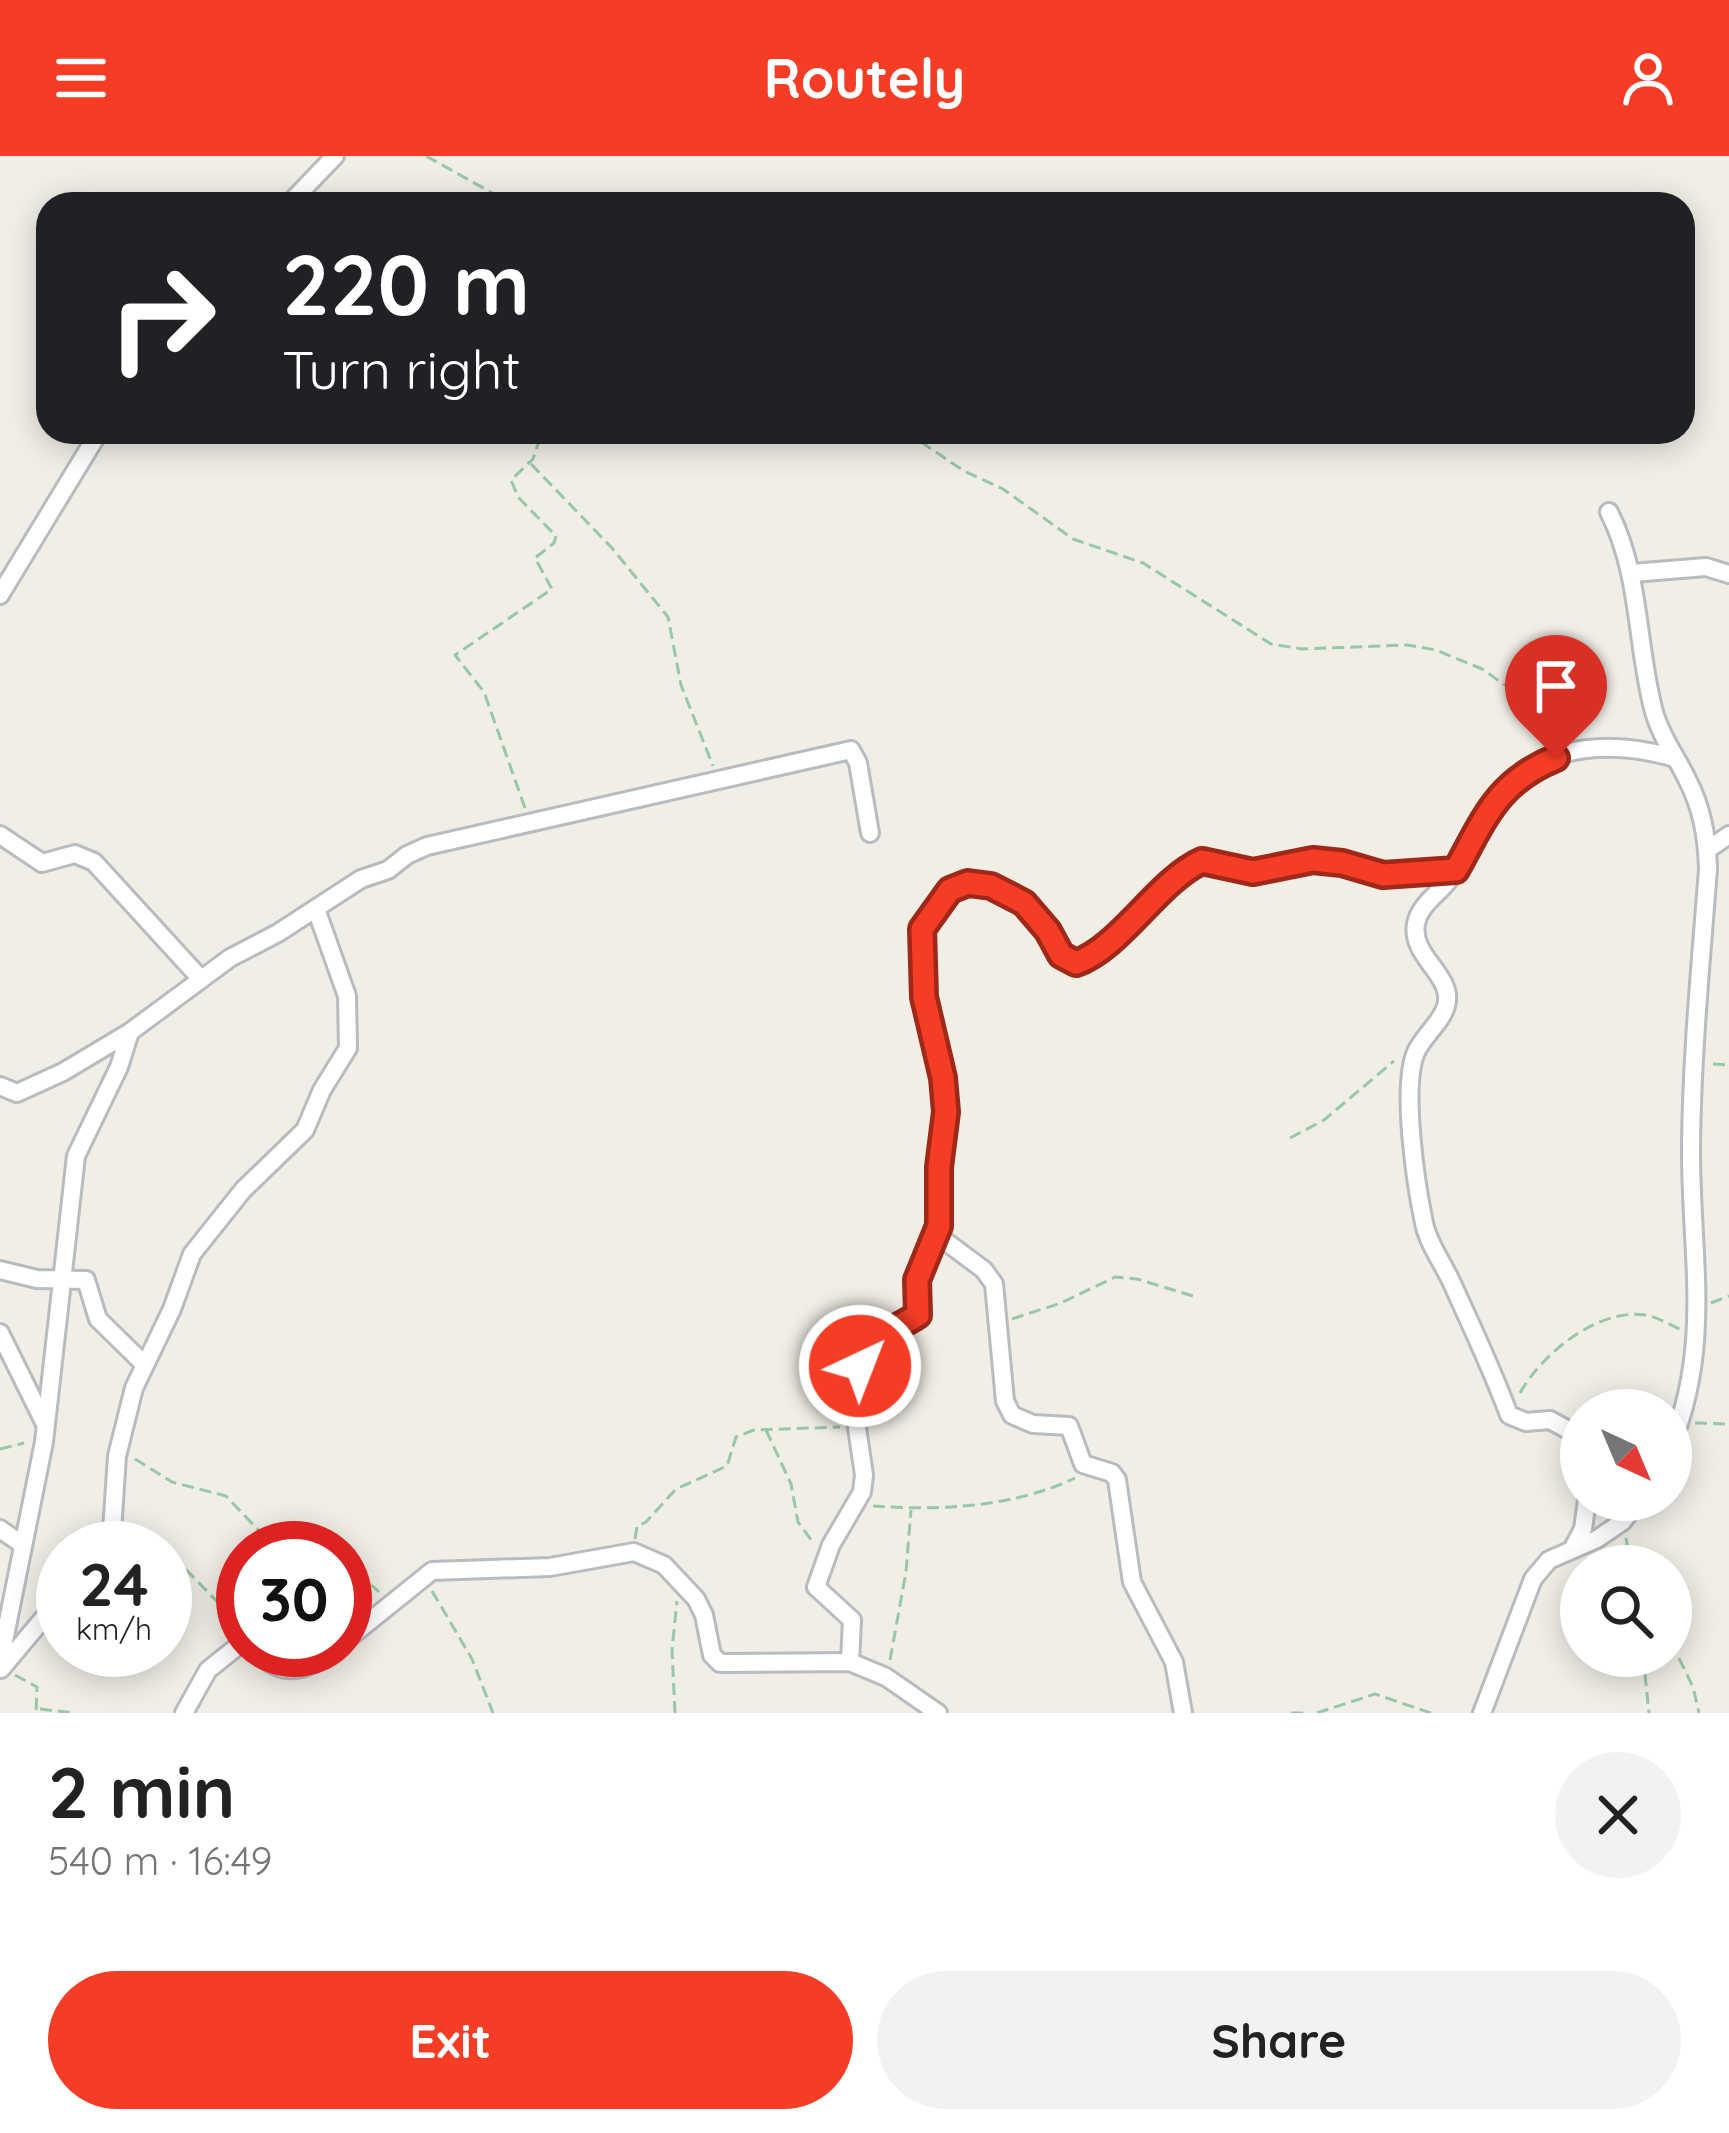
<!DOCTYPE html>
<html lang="en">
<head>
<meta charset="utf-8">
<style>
  body { margin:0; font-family:Quicksand,sans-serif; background:#f2f2f2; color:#222; height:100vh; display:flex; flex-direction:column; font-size:45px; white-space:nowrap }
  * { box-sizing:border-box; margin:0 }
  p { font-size:39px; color:#767676 }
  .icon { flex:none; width:66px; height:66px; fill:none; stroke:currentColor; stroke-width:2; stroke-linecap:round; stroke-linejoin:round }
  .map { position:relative; height:1557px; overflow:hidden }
  .details { display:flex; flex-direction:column; background:#fff; flex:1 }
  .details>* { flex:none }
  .guide { position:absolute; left:36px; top:36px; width:1659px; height:252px; border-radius:36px; box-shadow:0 6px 30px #0003; background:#202124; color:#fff; overflow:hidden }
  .needle { width:78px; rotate:136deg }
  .fabs { position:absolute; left:1560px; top:1233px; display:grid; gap:24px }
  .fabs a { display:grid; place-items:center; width:132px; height:132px; border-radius:50%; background:#fff; box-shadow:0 6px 30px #0003; font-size:60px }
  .speed { position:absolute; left:36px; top:1365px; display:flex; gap:24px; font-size:60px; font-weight:700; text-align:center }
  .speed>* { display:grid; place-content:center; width:156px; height:156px; border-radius:50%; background:#fff; box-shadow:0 6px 30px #0003; line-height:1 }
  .speed small { font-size:30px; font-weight:400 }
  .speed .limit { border:18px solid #d22; background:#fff; color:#111 }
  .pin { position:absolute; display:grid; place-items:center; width:102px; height:102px; color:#fff; margin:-123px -51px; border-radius:50% 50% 50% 0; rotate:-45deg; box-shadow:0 0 12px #0007 }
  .pin .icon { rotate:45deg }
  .me { position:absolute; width:132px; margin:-66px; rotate:43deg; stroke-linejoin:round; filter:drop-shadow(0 0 9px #0008) }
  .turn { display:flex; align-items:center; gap:42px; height:252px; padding:0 48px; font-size:54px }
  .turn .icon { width:156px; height:156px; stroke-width:2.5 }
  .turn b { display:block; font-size:84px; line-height:102px }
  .round { display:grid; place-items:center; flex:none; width:126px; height:126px; border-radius:63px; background:#f2f2f2 }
  .headline { display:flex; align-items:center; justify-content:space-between; height:204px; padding:0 48px }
  h1 { font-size:72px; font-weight:800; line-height:90px }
  .primary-button { display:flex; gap:24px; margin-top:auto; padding:24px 48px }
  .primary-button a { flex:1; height:138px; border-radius:72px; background:#f53d26; color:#fff; font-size:48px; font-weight:800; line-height:138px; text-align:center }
  .primary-button a+a { background:#f2f2f2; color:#222 }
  header { display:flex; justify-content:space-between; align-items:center; height:156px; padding:0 48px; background:#f53d26; color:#fff; font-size:54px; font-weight:800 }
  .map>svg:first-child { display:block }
</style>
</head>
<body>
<header><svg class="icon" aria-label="menu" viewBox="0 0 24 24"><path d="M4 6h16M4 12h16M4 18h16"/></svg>Routely<svg class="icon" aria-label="person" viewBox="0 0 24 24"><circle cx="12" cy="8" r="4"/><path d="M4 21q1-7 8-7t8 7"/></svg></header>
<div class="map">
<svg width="1729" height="1557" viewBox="0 0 1729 1557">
  <rect width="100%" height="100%" fill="#f0eee5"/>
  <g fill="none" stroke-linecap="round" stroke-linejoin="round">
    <g stroke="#b8bbc0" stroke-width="22">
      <g id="street">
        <polyline points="289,48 335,0"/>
        <path d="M1609 356C1641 419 1636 489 1654 556 1661 581 1676 600 1687 623 1702 652 1707 680 1708 713 1701 805 1692 897 1691 989 1690 1095 1713 1187 1671 1289"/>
        <polyline points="1632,417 1706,411 1729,418"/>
        <polyline points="0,439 99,276"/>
        <polyline points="0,679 42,707 75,698 94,706 200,822"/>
        <polyline points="1707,694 1729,679"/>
        <polyline points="0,930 17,937 63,916 130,876 230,802 278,777 361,723 388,714 407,699 427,690 851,594 858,607 870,677"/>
        <polyline points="937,1079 984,1114 994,1128 1005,1245 1012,1259 1033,1268 1069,1270 1083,1308 1112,1317 1117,1324 1132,1426 1174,1506 1183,1557"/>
        <polyline points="0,1114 37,1123 86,1124 98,1163 144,1208"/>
        <polyline points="0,1177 45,1268"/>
        <path d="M1581 1281 1550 1264 1526 1266 1509 1259C1492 1213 1471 1169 1451 1125 1442 1106 1428 1087 1424 1067 1416 1029 1401 931 1416 896 1424 879 1441 867 1446 850 1455 820 1410 801 1416 768 1420 746 1443 736 1453 718 1470 690 1482 657 1505 633 1550 585 1618 585 1675 602"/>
        <polyline points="0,1373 23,1389"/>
        <polyline points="1574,1390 1583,1373 1587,1344"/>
        <polyline points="101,1392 112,1375 117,1300 134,1232 172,1153 192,1098 243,1034 305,974 322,934 348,892 347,840 316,753"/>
        <polyline points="345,1485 432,1415 550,1411 634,1396 664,1409 696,1443 704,1459 712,1499 720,1507 850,1506 886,1521 938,1557"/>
        <path d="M256 1494C281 1524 307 1515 334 1494"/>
        <polyline points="0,1505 44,1286 76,1000 119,911 130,876"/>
        <path d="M850 1506 852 1464 816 1431 831 1389 862 1336 864 1319 857 1272 865 1196 890 1172 918 1159 917 1124 939 1070V1011L946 955 943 922 924 841 920 784 930 761 959 729C994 724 1025 742 1045 771 1055 786 1059 801 1076 807 1120 792 1158 725 1202 705L1253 715 1314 704 1342 707 1383 719 1456 714"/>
        <polyline points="1,1513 63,1439"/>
        <polyline points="184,1557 208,1514 243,1486"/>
        <polyline points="1482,1557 1533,1423 1549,1404 1597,1383 1622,1366 1639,1344"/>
      </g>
    </g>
    <g stroke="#97c8a7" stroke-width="3" stroke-dasharray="12 6" stroke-linecap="butt">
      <polyline points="426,0 512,48"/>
      <polyline points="906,276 964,315 1003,333 1073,383 1143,407 1271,488 1302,493 1407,489 1436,494 1482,513 1575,578"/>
      <polyline points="531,308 612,392 668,461 681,529 713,610"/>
      <polyline points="525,652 484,536 455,499 552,433 535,402 554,387 556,380 518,341 511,324 533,303 542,276"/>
      <polyline points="1713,908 1729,909"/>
      <polyline points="1290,982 1324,964 1394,905"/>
      <polyline points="1711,1147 1729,1140"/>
      <polyline points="1012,1163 1061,1147 1115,1121 1137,1123 1196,1141"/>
      <path d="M1520 1237C1541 1199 1597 1152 1645 1159 1657 1161 1669 1168 1681 1174"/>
      <polyline points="1695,1267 1729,1268"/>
      <polyline points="766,1274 791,1328 798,1366 812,1385"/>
      <polyline points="0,1293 24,1287"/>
      <polyline points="135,1303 172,1326 226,1340 263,1379 325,1392"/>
      <path d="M873 1350C939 1355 1015 1351 1075 1322"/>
      <polyline points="1626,1382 1631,1410"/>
      <polyline points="635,1383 637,1370 646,1366 676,1333 727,1310 736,1281 754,1274 840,1271"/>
      <polyline points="125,1390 160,1387 241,1470"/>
      <polyline points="345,1405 379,1436"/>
      <polyline points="432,1435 472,1503 493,1557"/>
      <polyline points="345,1447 350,1448 373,1430"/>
      <polyline points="1671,1486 1693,1531 1699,1557"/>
      <polyline points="1643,1500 1649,1557"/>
      <polyline points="890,1504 906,1416 911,1354"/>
      <polyline points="15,1519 37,1531 36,1557"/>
      <polyline points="40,1553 74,1557"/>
      <polyline points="675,1557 672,1494 677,1445"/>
      <polyline points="1291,1557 1303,1557"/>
      <polyline points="1317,1557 1375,1538 1431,1557"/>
    </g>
    <use href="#street" stroke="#fff" stroke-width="16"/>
  </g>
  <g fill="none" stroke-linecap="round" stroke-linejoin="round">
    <g stroke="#9f2819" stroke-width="30">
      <path id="route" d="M860 1210C870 1178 894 1175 918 1159L917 1124 939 1070V1011L946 956 943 922 924 841 922 773 950 734 968 727 991 730 1024 747 1048 775 1061 799 1076 807C1120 792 1159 724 1202 705L1253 716 1313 704 1342 707 1383 719 1456 714C1485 662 1497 626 1556 602"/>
    </g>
    <use href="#route" stroke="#f53d26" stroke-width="21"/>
  </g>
</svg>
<div class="fabs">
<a><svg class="needle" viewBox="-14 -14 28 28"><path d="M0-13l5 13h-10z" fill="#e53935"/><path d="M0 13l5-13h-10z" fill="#767676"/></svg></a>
<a><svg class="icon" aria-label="search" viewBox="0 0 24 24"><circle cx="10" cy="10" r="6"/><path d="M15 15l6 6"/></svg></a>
</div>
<div class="speed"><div>24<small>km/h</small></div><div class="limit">30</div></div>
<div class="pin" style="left:1556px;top:602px;background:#d93025"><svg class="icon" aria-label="arrive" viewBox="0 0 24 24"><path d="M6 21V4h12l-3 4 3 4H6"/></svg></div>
<svg class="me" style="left:860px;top:1210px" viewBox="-20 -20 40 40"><circle r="17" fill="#f53d26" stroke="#fff" stroke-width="3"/><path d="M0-11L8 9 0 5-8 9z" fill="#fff"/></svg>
<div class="guide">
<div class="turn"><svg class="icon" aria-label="right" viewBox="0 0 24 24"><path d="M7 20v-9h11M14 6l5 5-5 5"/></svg><div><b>220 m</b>Turn right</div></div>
</div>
</div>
<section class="details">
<div class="headline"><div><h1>2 min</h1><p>540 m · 16:49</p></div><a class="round"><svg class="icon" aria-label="close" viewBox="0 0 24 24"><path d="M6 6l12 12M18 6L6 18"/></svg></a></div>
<div class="primary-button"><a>Exit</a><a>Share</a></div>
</section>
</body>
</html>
